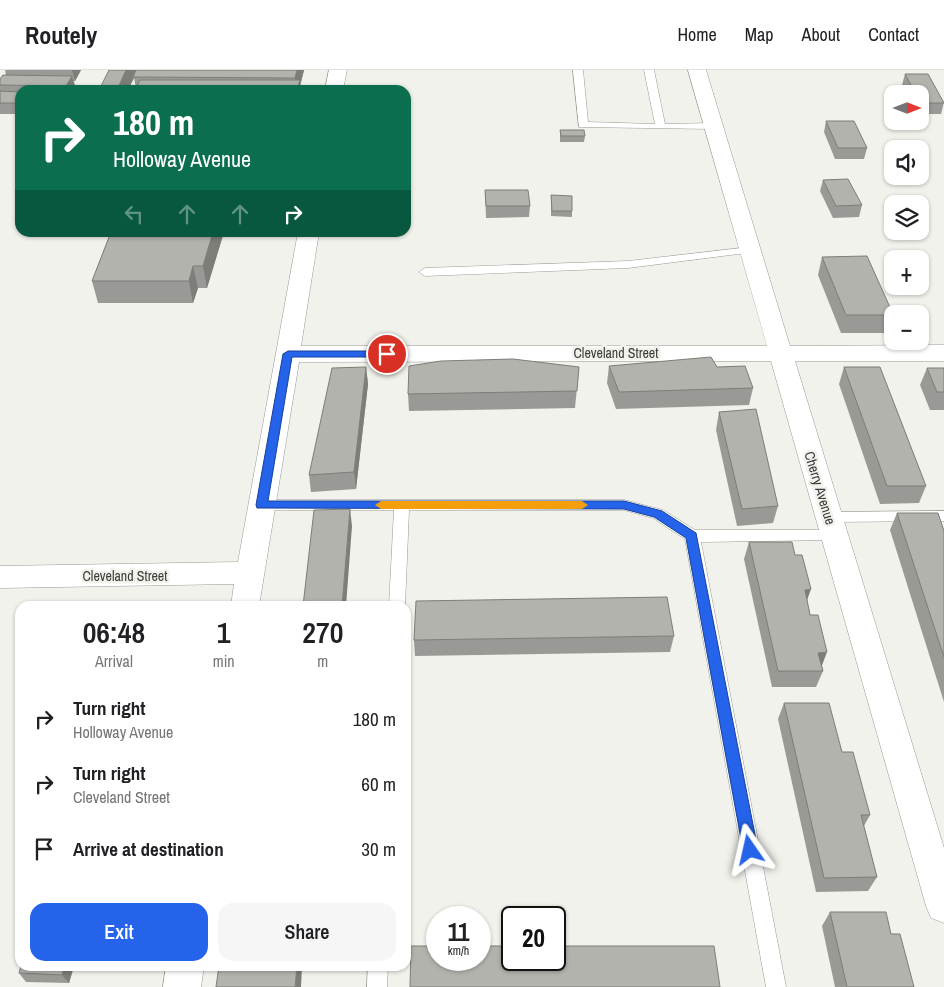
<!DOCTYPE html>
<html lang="en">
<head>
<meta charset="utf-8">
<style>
  body { margin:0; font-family:"Archivo Narrow",sans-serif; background:#f6f6f6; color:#202124; height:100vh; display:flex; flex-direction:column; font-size:19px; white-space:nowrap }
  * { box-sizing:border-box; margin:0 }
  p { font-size:16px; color:#757577 }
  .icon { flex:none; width:28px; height:28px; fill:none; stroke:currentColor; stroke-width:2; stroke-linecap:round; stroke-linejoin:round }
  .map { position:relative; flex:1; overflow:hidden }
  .panel { position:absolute; left:15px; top:531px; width:396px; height:370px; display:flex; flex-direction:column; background:#fff; border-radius:15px; box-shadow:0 1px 4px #0004 }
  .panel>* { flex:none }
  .banner { position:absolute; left:15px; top:15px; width:396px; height:152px; border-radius:15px; box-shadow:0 1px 4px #0004; background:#0b6e4f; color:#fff; overflow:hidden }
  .needle { width:32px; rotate:90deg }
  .fabs { position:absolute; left:884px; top:15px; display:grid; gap:10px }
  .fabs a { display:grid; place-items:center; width:45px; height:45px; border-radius:10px; background:#fff; box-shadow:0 1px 4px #0004; font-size:25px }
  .speed { position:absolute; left:426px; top:836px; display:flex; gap:10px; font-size:25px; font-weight:700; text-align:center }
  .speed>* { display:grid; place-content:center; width:65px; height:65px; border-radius:50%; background:#fff; box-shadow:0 1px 4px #0004; line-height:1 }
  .speed small { font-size:12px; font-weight:400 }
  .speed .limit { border:2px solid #111; border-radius:8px; background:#fff; color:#111 }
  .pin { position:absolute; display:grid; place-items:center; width:42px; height:42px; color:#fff; margin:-21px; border:2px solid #fff; border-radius:50%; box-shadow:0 1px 5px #0007 }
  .me { position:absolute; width:55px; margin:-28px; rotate:349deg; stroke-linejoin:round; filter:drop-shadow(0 0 4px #0008) }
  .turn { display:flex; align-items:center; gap:18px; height:105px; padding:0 15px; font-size:22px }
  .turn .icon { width:65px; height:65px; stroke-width:2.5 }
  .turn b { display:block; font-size:35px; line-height:42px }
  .lanes { display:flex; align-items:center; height:48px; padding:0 15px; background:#0003; justify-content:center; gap:25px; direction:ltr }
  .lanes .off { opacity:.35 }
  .eta { display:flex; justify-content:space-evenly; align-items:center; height:85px; text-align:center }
  .eta b { font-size:30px; font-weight:600; line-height:35px }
  .action { display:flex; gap:10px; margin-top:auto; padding:10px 15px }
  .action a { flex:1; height:58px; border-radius:15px; background:#2563eb; color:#fff; font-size:20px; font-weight:600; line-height:58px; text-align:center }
  .action a+a { background:#f6f6f6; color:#202124 }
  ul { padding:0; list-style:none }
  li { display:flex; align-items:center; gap:15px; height:65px; padding:0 15px }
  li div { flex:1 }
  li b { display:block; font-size:19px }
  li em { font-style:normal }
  header { display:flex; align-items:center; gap:30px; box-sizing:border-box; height:70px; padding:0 25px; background:#fff; border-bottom:1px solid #e0e0e0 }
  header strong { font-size:24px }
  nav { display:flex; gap:28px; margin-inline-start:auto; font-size:18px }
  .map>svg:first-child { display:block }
</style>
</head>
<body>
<header>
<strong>Routely</strong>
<nav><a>Home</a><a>Map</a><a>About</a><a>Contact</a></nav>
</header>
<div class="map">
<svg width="944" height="917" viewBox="0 0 944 917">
  <rect width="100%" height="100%" fill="#f2f2ec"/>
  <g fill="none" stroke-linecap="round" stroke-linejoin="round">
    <g stroke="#999993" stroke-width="1">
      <g id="lane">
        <polygon points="573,0 583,0 588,52 655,54 644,0 654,0 665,54 713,53 718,56 713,59 579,57"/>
        <polygon points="750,177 754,178 754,182 628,198 425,206 419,202 425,198 628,191"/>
        <polygon points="261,430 624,430 663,440 695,460 839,460 842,464 839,468 834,470 701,472 786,917 766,917 685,469 653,448 624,440 409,440 405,536 389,536 394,440 261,440 256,439 254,435 256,431"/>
        <polygon points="944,441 944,451 829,452 824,451 822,447 824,443 829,442"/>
        <polygon points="368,896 388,896 387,917 367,917"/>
      </g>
    </g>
    <g stroke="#999993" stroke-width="1">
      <g id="street">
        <polygon points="329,0 347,0 343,20 325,20"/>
        <polygon points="688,0 706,0 790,276 944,275 944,291 795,291 944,778 944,853 931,848 926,836 771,291 299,292 259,536 231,536 234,514 0,518 0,496 238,492 298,162 319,162 301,276 767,276"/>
        <polygon points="166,896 204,896 201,917 163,917"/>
      </g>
    </g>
    <use href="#lane" fill="#fff" fill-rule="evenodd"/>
    <use href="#street" fill="#fff" fill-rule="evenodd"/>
  </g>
  <g fill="#999a95">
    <polygon points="5,0 81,0 75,11 74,11 75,17 73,20 20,20 20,44 0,44 0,9 6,5"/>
    <polygon points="109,0 304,0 300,16 136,18 134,8"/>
    <polygon points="905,4 944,32 941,44 920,44 920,24 907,24 902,15"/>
    <polygon points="826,51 867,78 864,89 835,89 824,62"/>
    <polygon points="560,60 585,66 584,72 560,72"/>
    <polygon points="823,110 862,135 859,147 833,148 820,121"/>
    <polygon points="485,120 530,136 529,147 486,148"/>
    <polygon points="551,125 572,141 572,147 551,146"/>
    <polygon points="111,162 224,162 207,218 198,218 193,233 98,233 92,211"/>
    <polygon points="822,187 892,244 892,250 888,263 841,263 818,205"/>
    <polygon points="609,296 717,297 753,318 749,335 616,339 607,313"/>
    <polygon points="366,297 368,314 356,419 311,422 309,405"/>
    <polygon points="579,297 575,338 409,341 408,324"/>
    <polygon points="844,297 926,416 919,433 880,434 839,314"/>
    <polygon points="927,298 944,298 944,340 930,340 920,315"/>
    <polygon points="719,342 778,436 773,453 737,456 716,360"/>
    <polygon points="897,443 944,461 944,632 890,460"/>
    <polygon points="749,472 807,530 823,601 816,617 772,617 744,489"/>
    <polygon points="674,566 670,582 415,586 414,570"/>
    <polygon points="784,633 842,682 870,745 864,756 877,807 868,821 816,822 778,649"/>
    <polygon points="830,842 891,864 914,917 835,917 822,856"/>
    <polygon points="74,896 69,913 26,912 19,903"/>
  </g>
  <g fill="#7d7d79">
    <polygon points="72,0 81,0 75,11"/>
    <polygon points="126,0 138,0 133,7 134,8 128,20 117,20"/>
    <polygon points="297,0 304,0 300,16 301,20 296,20 295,8"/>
    <polygon points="72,6 75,17 73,20 67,20 66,16"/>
    <polygon points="213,162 224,162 207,218 203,196"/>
    <polygon points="193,196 198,218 193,233 189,211"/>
    <polygon points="366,297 368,314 356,419 354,402"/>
    <polygon points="350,439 352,456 346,536 342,536"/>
    <polygon points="811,519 805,536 805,520"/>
    <polygon points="827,582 821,598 818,583"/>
    <polygon points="65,896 74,896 69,913 62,905"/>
    <polygon points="297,896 302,896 301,917 295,917"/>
  </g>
  <g fill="#b2b3ad" stroke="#7d7d79">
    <polygon points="109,0 126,0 117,20 99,20"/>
    <polygon points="136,0 297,0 295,8 133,7"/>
    <polygon points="905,4 928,4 944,33 921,33 920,31 920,24 916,24"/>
    <polygon points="3,5 72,6 66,16 0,15 0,9"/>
    <polygon points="140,10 300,10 297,20 135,20"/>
    <polygon points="0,21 20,22 20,33 0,33"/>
    <polygon points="826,51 854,51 867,78 838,78"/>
    <polygon points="560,60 584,60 585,66 561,66"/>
    <polygon points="848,109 862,135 836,136 823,110"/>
    <polygon points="485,120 528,120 530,136 486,136"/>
    <polygon points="551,125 572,126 572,141 552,141"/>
    <polygon points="111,162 213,162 203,196 193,196 189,211 92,211"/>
    <polygon points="867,186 893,244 892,244 892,245 846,245 822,187"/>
    <polygon points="711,287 717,297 745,296 753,318 619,322 609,296"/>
    <polygon points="513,289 579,297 577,321 408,324 409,296 441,291"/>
    <polygon points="366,297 354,402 309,405 332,298"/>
    <polygon points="844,297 880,297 926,416 887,416"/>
    <polygon points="927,298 944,298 944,322 937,322"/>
    <polygon points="756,339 778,436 742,439 719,342"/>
    <polygon points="350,439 342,536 303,536 314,440"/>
    <polygon points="897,443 938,443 944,461 944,587"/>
    <polygon points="749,472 792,472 795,485 802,485 811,519 805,520 810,545 818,545 827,582 818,583 823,601 778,601"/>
    <polygon points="667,527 674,566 414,570 416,531"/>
    <polygon points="784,633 829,633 842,682 853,682 870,745 861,745 877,807 824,808"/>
    <polygon points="830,842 886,842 891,864 900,864 914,917 847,917"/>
    <polygon points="411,876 438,876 438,890 480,890 480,876 512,876 512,890 555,890 555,876 714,876 720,917 410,917"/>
    <polygon points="21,896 65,896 62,905 19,903"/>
    <polygon points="219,896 297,896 295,917 216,917"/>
  </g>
  <polygon fill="#2563eb" stroke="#184099" points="288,281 387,281 392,284 387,287 292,287 268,431 624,431 662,441 696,463 758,780 755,784 750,786 745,784 743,780 686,468 654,447 624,439 257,438 256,435 283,284"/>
  <polygon fill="#f59e0b" points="381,431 582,431 588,435 582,439 381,439 375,435"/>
  <g text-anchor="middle" stroke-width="5" stroke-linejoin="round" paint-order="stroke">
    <g font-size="14" fill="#3a3a38" stroke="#f2f2ec">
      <text x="616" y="288">Cleveland Street</text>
      <text transform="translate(820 418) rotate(73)" y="5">Cherry Avenue</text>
      <text x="125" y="511">Cleveland Street</text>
    </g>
  </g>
</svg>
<div class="fabs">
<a><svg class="needle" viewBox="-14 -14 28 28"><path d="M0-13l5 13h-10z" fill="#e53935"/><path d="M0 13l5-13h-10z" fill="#757577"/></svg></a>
<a><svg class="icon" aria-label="sound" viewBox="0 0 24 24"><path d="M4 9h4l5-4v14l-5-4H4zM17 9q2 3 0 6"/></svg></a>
<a><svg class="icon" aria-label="layers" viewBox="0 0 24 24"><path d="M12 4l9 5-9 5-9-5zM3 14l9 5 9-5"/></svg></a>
<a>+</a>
<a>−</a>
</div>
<div class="speed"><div>11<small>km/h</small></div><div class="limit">20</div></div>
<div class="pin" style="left:387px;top:284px;background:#d93025"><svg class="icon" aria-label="arrive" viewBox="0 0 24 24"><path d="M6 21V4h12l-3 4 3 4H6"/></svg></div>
<svg class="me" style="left:750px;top:780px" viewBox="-20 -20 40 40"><path d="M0-17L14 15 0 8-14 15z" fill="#2563eb" stroke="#fff" stroke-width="4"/></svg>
<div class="banner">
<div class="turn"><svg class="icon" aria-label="right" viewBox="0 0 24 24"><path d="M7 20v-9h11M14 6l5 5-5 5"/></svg><div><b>180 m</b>Holloway Avenue</div></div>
<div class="lanes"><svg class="icon off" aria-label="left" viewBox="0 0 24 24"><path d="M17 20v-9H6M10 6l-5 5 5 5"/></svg><svg class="icon off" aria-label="ahead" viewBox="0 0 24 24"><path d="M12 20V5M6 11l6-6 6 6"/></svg><svg class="icon off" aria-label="ahead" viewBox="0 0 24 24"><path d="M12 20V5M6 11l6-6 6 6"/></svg><svg class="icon" aria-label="right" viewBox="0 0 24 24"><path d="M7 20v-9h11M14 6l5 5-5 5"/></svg></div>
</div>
<section class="panel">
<div class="eta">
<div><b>06:48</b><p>Arrival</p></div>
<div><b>1</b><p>min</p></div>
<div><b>270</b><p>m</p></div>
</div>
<ul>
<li><svg class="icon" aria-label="right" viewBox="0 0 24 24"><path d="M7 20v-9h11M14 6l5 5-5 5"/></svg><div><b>Turn right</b><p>Holloway Avenue</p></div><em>180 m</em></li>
<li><svg class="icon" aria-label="right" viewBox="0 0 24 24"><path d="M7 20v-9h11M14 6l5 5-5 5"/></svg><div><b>Turn right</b><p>Cleveland Street</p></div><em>60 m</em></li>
<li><svg class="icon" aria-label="arrive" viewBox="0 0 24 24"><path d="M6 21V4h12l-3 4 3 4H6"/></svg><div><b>Arrive at destination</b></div><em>30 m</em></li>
</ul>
<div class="action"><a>Exit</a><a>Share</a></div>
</section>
</div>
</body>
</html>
